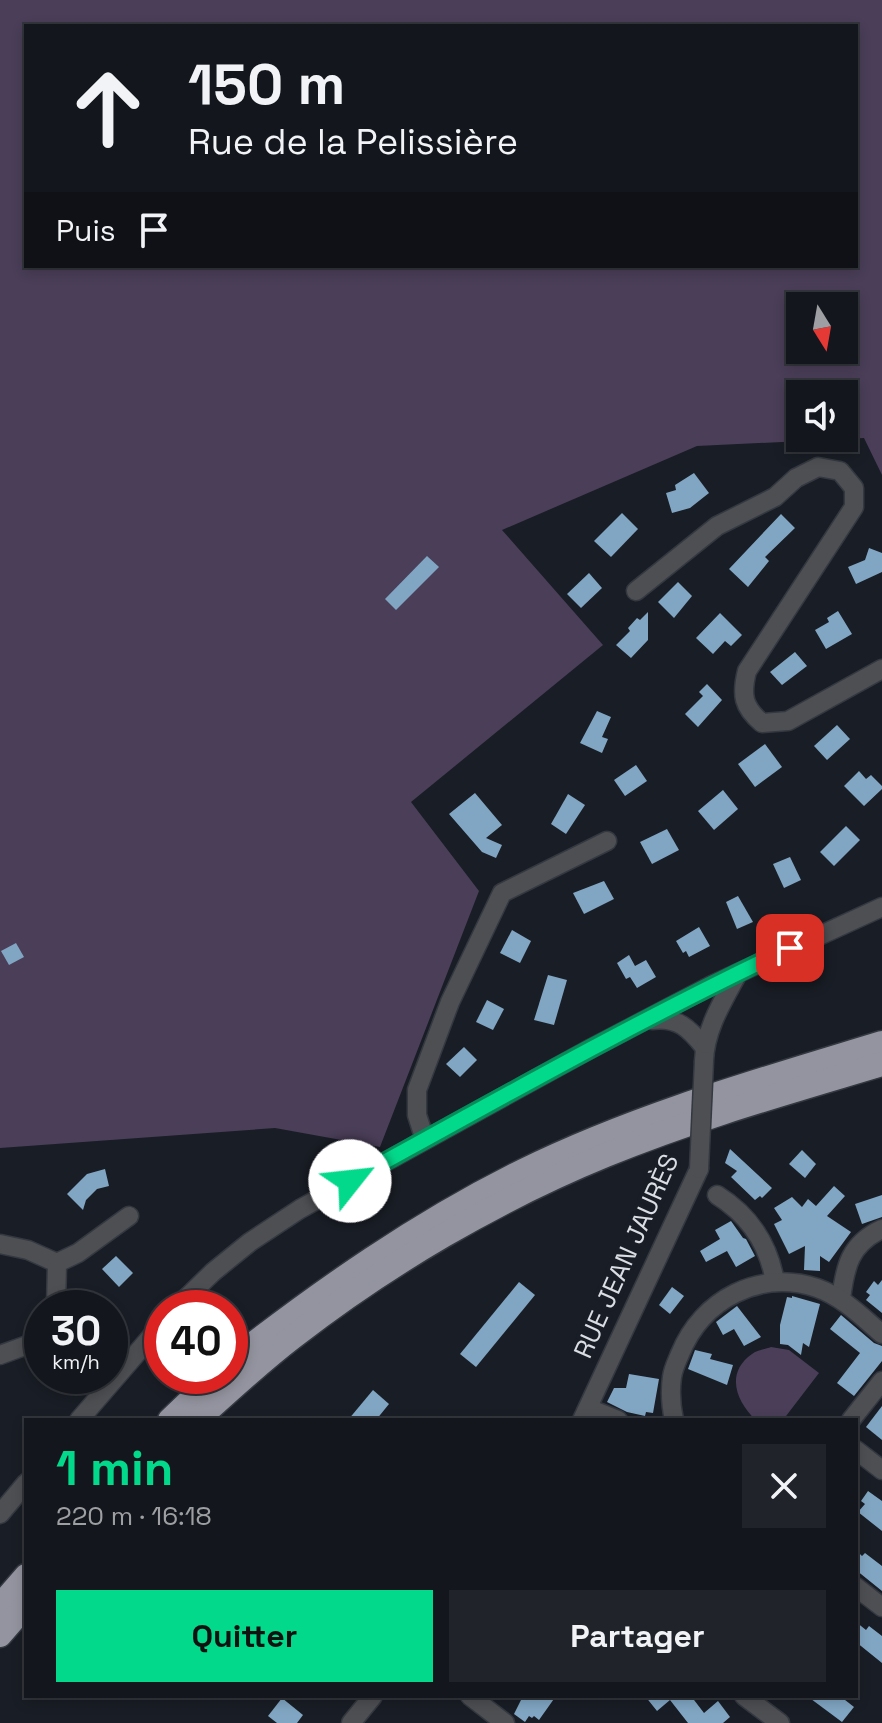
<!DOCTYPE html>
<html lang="fr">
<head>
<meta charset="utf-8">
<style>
  body { margin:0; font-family:"Space Grotesk",sans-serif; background:#202329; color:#f1f3f6; height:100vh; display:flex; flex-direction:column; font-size:30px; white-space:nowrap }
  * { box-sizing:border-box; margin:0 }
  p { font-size:26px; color:#9d9fa3 }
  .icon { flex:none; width:44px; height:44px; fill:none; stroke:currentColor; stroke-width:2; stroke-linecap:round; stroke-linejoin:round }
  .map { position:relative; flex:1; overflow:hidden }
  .details { position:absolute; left:24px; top:1418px; width:834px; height:280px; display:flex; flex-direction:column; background:#13161c; border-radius:0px; box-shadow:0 4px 12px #0003,0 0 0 2px #32353b }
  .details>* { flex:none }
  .guide { position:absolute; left:24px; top:24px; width:834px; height:244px; border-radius:0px; box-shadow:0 4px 12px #0003,0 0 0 2px #32353b; background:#13161c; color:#f1f3f6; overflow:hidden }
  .needle { width:52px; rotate:169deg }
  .buttons { position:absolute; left:786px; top:292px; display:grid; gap:16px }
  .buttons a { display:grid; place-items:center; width:72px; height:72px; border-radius:0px; background:#13161c; box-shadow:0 4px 12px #0003,0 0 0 2px #32353b; font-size:40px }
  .speed { position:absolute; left:24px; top:1290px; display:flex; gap:16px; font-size:40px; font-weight:700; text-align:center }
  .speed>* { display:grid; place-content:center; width:104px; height:104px; border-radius:50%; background:#13161c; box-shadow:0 4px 12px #0003,0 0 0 2px #32353b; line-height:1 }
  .speed small { font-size:20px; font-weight:400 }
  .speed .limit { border:12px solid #d22; background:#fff; color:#111 }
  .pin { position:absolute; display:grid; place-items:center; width:68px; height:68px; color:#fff; margin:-34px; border-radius:16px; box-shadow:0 4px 12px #0006 }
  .me { position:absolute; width:88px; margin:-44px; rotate:61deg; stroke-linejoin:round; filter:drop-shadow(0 0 6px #0008) }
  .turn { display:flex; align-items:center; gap:28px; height:168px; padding:0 32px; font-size:36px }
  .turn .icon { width:104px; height:104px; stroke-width:2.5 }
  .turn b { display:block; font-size:56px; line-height:68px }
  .then { display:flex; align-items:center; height:76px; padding:0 32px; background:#0003; gap:16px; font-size:30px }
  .round { display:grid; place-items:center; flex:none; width:84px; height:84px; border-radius:0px; background:#202329 }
  .overview { display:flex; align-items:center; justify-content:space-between; height:136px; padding:0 32px }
  h1 { font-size:48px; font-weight:800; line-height:60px; color:#03d98b }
  .primary-button { display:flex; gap:16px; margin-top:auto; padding:16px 32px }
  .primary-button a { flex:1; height:92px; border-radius:0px; background:#03d98b; color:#111; font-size:32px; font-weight:800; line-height:92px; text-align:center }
  .primary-button a+a { background:#202329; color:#f1f3f6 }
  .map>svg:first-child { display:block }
</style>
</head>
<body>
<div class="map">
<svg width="882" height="1723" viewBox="0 0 882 1723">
  <rect width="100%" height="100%" fill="#191d25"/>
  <g fill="#4a3e58" fill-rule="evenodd">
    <path d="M0 0H882V475L864 438 697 446 502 530 603 645 411 802 479 891 380 1147 275 1128 0 1148ZM26 26H856V266H26ZM800 306H844V350H800ZM800 394H844V438H800Z"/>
    <path d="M771 1347 789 1350 819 1373 783 1420H756C736 1401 725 1373 752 1354 757 1350 766 1349 771 1347Z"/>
  </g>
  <g fill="#81a6c3">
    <polygon points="694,473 709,493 690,508 672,513 666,493 676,490 675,485"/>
    <polygon points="622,513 638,529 611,557 594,541"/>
    <polygon points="781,514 795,528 765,557 769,561 748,587 729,569"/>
    <polygon points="869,548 882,553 882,572 856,584 848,567 865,560"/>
    <polygon points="427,556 439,567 396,610 385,599"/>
    <polygon points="589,573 602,588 581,608 567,594"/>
    <polygon points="678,582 692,596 674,618 658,602"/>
    <polygon points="838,611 852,634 826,649 815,630 829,622 827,618"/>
    <polygon points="648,612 648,640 631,658 616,645 630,631 628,628 637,618 640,620"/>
    <polygon points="720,613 742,635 731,646 725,641 713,654 696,638"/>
    <polygon points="795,652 807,666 782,685 770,672"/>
    <polygon points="707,684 722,700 698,727 685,714 703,696 699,692"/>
    <polygon points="597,711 611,717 602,737 608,739 602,753 580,743"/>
    <polygon points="837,725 850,739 827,760 814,746"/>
    <polygon points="765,744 782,767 755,787 738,764"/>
    <polygon points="636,765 647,781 625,796 614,780"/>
    <polygon points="859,771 866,779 871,775 882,786 882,789 864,806 844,786"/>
    <polygon points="723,790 738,809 714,830 698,811"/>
    <polygon points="475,793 502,825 486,838 502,845 496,858 482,852 449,814"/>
    <polygon points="568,794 585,805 566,834 551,824"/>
    <polygon points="846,826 860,840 834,866 820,852"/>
    <polygon points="667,829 679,850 652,864 640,842"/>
    <polygon points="790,857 801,880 784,888 773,864"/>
    <polygon points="604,881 614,899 584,914 573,893"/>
    <polygon points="738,896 753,922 737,929 726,902"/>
    <polygon points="699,927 710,946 689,957 686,951 683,953 676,941"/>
    <polygon points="512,930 531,941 520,963 500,953"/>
    <polygon points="16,943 24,957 9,965 1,951"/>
    <polygon points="629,955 635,966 646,960 656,977 637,988 630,977 626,979 617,963"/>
    <polygon points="548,975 567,980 554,1025 534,1020"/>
    <polygon points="487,1000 504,1009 493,1030 476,1022"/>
    <polygon points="464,1047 477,1060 460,1077 446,1064"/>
    <polygon points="730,1149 772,1188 762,1198 760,1196 755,1200 731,1177 737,1171 725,1163"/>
    <polygon points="802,1150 816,1164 805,1178 789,1164"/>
    <polygon points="105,1169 109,1186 97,1189 86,1200 83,1210 67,1194 87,1174"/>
    <polygon points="834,1186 845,1196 827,1216 851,1232 829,1262 820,1256 820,1271 804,1270 805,1246 789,1254 774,1224 782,1220 774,1208 792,1197 802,1207 808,1199 816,1206"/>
    <polygon points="882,1195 882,1217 862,1224 855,1204"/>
    <polygon points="731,1221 743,1238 746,1239 755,1256 736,1267 727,1251 706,1262 700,1251 720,1239 715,1230"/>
    <polygon points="116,1256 133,1273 119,1287 102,1269"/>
    <polygon points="882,1280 882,1313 866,1300 870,1295 866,1292 874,1281 878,1285"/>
    <polygon points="519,1282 535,1295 476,1367 460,1354"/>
    <polygon points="672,1287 684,1296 670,1314 659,1305"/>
    <polygon points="792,1296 820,1304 809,1347 803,1343 801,1355 788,1345 780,1344 780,1325 787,1297 792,1298"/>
    <polygon points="737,1306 761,1337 744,1346 734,1329 723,1335 716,1322"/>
    <polygon points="841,1315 874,1343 882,1346 882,1361 854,1396 837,1383 860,1353 830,1329"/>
    <polygon points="695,1350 712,1354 710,1359 733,1365 727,1385 688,1369"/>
    <polygon points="629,1374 659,1379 653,1413 646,1412 645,1416 627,1412 607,1402 614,1388 626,1388"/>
    <polygon points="373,1390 389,1404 376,1420 348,1420"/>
    <polygon points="882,1406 882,1440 866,1427"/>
    <polygon points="868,1491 882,1501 882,1531 858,1512 865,1504 861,1501"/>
    <polygon points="856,1550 862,1556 865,1553 882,1566 882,1591 856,1570"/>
    <polygon points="856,1622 866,1630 869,1626 882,1636 882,1663 856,1642"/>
    <polygon points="523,1696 556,1696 539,1720 534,1716 532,1718 529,1716 525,1722 514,1714"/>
    <polygon points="645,1696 691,1696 704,1713 718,1701 730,1717 723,1723 688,1723 670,1700 657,1711"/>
    <polygon points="807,1696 840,1696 854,1707 842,1722"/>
    <polygon points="282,1698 303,1715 297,1723 277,1723 268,1716"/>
  </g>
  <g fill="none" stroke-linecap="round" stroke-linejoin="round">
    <g stroke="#343840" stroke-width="21">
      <g id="minor">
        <path d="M636 591 717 526 775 497 796 478 818 467 840 471 854 488V507L747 671C741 695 743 707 762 723L788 721 882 669"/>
        <path d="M652 1020C678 1017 689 1028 705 1048"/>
        <path d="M704 1061C705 1029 723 1001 738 973"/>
        <polyline points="425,1140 417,1115 417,1090 450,1002 502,893 607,841"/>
        <path d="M717 1195C749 1215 769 1245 775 1282"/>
        <polyline points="0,1244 28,1250 57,1263"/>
        <path d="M841 1299C845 1266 850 1244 882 1229"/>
        <polyline points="56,1308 57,1263 78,1253 129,1216"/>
        <polyline points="176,1308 213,1272 250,1242 300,1209 590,1049 712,985 882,907"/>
        <polyline points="0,1355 30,1344 42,1343"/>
        <polyline points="588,1408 618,1420"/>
        <polyline points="79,1420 162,1324"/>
        <polyline points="582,1420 699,1169"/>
        <path d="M674 1420C671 1406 670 1391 672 1377 673 1369 677 1361 680 1354 702 1299 760 1269 817 1288 843 1297 862 1317 882 1334"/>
        <polyline points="851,1420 882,1381"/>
        <polyline points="856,1450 882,1470"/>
        <polyline points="0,1514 26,1483"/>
        <polyline points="856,1587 882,1607"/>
        <polyline points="470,1696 505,1723"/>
        <polyline points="744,1696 780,1723"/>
        <polyline points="351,1723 373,1696"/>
      </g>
    </g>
    <g stroke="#343840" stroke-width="27">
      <g id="highway">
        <path d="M230 1362C322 1290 418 1223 523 1171 637 1115 761 1080 882 1043"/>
        <polyline points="170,1420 216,1376"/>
        <path d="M197 1420C228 1392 259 1363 293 1337 387 1264 496 1200 606 1155 696 1118 789 1092 882 1064"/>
        <polyline points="0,1606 26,1576"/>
        <polyline points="0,1635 26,1605"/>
      </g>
    </g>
    <use href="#minor" stroke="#4e4f53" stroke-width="18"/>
    <use href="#highway" stroke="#93949f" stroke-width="24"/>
    <g stroke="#343840" stroke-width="21" stroke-linecap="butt">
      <polyline id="minor-bridge" points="699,1169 704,1061"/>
    </g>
    <use href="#minor-bridge" stroke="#4e4f53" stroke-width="18"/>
  </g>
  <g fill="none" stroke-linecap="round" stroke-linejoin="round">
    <g stroke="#028d5a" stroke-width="20">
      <path id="route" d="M350 1181C495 1101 640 1019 790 948"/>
    </g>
    <use href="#route" stroke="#03d98b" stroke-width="14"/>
  </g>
  <g text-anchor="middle" stroke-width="8" stroke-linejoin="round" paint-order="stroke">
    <g font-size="26" fill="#dadde3" stroke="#191d25">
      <text transform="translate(626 1256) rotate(-66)" y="9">RUE JEAN JAURÈS</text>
    </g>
  </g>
</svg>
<div class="buttons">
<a><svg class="needle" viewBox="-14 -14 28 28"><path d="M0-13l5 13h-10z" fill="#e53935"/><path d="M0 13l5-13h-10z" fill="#9d9fa3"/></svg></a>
<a><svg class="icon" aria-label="sound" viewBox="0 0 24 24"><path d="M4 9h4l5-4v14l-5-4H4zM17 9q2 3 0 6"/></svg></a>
</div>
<div class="speed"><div>30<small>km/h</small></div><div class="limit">40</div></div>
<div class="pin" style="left:790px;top:948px;background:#d93025"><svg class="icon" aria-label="arrive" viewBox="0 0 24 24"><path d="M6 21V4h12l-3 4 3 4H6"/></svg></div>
<svg class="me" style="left:350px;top:1181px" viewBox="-20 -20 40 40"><circle r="19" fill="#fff"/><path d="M0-13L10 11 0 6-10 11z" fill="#03d98b"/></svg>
<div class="guide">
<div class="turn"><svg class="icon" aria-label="ahead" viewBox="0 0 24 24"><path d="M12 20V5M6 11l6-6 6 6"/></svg><div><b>150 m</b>Rue de la Pelissière</div></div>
<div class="then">Puis<svg class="icon" aria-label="arrive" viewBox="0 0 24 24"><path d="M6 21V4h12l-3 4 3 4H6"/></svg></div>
</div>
<section class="details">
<div class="overview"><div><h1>1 min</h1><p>220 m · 16:18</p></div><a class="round"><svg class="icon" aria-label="close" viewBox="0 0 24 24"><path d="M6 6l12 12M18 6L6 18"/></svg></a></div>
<div class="primary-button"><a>Quitter</a><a>Partager</a></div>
</section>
</div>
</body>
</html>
